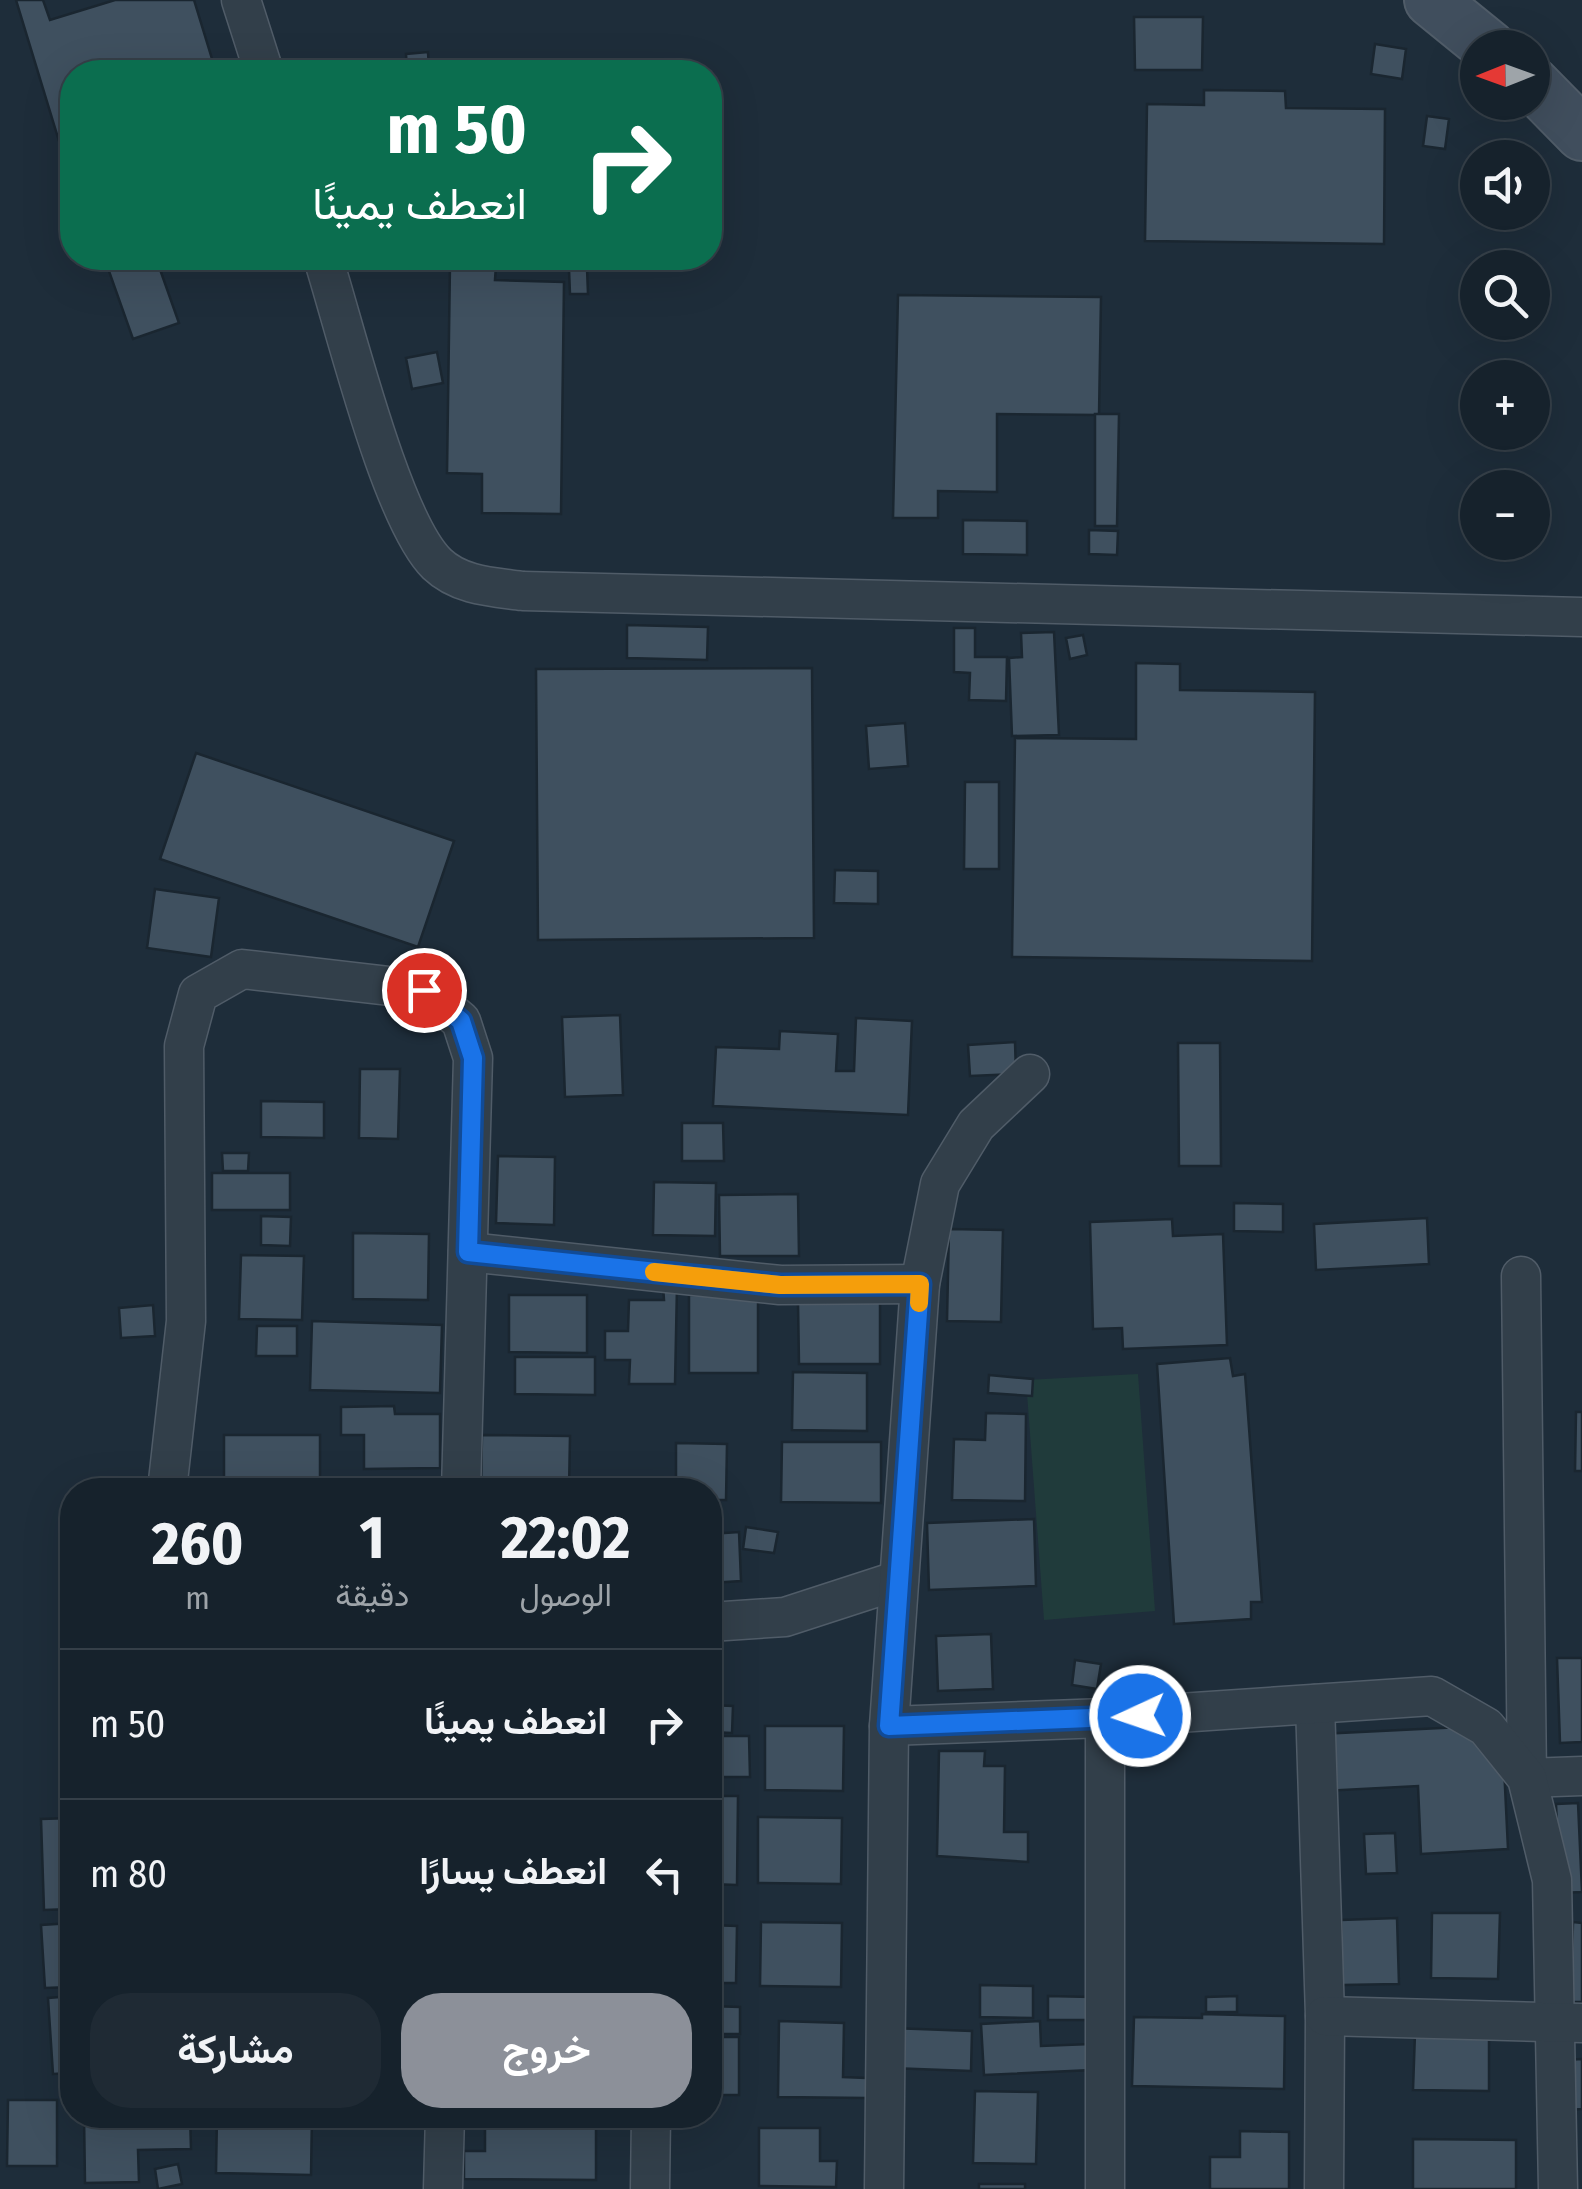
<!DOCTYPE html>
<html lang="ar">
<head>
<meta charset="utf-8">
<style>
  body { margin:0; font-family:"Fira Sans Condensed",Vazirmatn,sans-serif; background:#1f2a34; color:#f1f3f6; direction:rtl; height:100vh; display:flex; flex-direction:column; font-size:38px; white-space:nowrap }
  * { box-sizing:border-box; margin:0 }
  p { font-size:32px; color:#9ea4a9 }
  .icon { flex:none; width:55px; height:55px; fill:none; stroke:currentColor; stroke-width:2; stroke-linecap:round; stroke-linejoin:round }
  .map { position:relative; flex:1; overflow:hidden; direction:ltr }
  .side { position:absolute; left:60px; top:1478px; width:662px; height:650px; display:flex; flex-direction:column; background:#16222c; border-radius:40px; box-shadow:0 10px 40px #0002,0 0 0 2px #353f48; direction:rtl }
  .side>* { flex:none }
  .guide { position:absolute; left:60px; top:60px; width:662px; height:210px; border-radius:40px; box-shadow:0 10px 40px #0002,0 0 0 2px #353f48; direction:rtl; background:#0b6e4f; color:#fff; overflow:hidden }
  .needle { width:65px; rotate:269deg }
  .tools { position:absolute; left:1460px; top:30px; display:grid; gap:20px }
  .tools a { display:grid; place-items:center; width:90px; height:90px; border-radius:50%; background:#16222c; box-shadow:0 10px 40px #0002,0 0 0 2px #353f48; font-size:50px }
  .pin { position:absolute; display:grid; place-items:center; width:85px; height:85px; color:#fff; margin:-42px; border:5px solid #fff; border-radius:50%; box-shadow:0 2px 10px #0007 }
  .me { position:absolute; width:110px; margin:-55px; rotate:267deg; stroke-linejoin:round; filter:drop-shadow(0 0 8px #0008) }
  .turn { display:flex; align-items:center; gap:35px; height:210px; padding:0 30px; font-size:45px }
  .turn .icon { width:130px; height:130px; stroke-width:2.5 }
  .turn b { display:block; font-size:70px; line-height:85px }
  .eta { display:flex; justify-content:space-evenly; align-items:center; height:170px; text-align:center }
  .eta b { font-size:60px; font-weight:700; line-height:70px }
  .action { display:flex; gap:20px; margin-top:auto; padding:20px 30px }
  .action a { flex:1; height:115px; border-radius:40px; background:#8c9099; color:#fff; font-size:40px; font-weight:700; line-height:115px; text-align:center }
  .action a+a { background:#1f2a34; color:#f1f3f6 }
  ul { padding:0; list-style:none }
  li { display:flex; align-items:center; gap:30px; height:150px; padding:0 30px; border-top:2px solid #353f48 }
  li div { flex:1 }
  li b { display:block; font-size:38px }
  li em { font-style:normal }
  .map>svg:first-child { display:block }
</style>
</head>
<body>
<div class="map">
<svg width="1582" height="2189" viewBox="0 0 1582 2189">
  <rect width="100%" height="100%" fill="#1e2d3a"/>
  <polygon fill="#203b3b" points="1138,1374 1155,1611 1044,1620 1026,1380"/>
  <g fill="#3f505f" stroke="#1a2630" stroke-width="2.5">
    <polygon points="16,0 43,0 50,20 115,0 194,0 216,72 72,72 72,162 66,164"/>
    <polygon points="1134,17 1203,17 1202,70 1135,70"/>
    <polygon points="1375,44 1406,49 1402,79 1371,74"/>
    <polygon points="428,52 429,69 407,71 406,54"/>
    <polygon points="1204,90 1285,91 1286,108 1385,109 1384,244 1145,241 1147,104 1204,105"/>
    <polygon points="1427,116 1449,119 1445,149 1423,146"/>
    <polygon points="113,258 156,258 179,323 133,339 105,260"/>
    <rect x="534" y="258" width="60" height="9"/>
    <polygon points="450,264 496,265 495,280 564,282 561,514 482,513 482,474 447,473"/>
    <polygon points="587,268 588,294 570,294 569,269"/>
    <polygon points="898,295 1101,297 1099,415 997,414 997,492 938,491 938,518 893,518"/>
    <polygon points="437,352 443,383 412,389 406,358"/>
    <polygon points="1095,414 1119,414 1117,526 1095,526"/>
    <polygon points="963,520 1027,521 1027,555 963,554"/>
    <polygon points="1089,530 1118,531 1117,555 1089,554"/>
    <polygon points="627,625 708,627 707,660 627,658"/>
    <polygon points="954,628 975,628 975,657 1007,657 1006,701 969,700 970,673 954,672"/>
    <polygon points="1054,632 1059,735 1012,736 1009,658 1022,657 1021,633"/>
    <polygon points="1083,635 1087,655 1070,659 1066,638"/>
    <polygon points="1136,663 1180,664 1180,690 1315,692 1312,961 1012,957 1015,738 1136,739"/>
    <polygon points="812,668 814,938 538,940 536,669"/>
    <polygon points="905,723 908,766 869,769 866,726"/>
    <polygon points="196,753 454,841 418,947 160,859"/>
    <polygon points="965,782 999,782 999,869 964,869"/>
    <polygon points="835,870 878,871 878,904 834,903"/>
    <polygon points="155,889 219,898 211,957 147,948"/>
    <polygon points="620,1015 623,1095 565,1097 562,1017"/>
    <polygon points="856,1018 912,1021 908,1115 713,1106 716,1047 779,1049 780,1031 838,1034 836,1071 854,1071"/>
    <polygon points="1015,1042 1016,1074 970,1076 968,1045"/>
    <polygon points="1178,1043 1220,1043 1221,1166 1179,1166"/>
    <polygon points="360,1069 400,1069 398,1139 359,1138"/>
    <polygon points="261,1101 324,1102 324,1138 261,1137"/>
    <polygon points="682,1123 723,1123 724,1161 682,1161"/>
    <polygon points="222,1153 249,1153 248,1171 223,1171"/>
    <polygon points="498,1156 555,1157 554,1225 496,1223"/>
    <rect x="212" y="1173" width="78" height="37"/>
    <polygon points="654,1182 716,1183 715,1236 653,1235"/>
    <polygon points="798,1194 799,1256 720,1256 719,1195"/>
    <polygon points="1234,1203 1283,1204 1283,1232 1234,1231"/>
    <polygon points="261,1216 291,1217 290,1246 261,1245"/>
    <polygon points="1427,1218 1429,1264 1316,1270 1314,1224"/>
    <polygon points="1172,1219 1173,1236 1223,1234 1227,1345 1123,1349 1122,1328 1093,1329 1090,1222"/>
    <polygon points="949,1229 1003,1230 1001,1322 947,1321"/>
    <polygon points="353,1233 429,1234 428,1300 353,1299"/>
    <polygon points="241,1255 304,1256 302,1320 239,1319"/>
    <polygon points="663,1286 677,1286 675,1384 629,1384 630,1360 605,1360 605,1331 628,1331 629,1300 664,1300"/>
    <polygon points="758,1294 758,1373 689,1373 689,1295"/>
    <polygon points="509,1295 587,1295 587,1353 509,1352"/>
    <polygon points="798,1302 880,1302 880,1364 799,1364"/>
    <polygon points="153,1305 155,1336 121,1338 119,1308"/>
    <polygon points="312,1321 442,1325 440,1393 310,1390"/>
    <polygon points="257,1326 297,1326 297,1356 256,1356"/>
    <polygon points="515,1357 595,1357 595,1395 515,1394"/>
    <polygon points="1230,1358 1233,1376 1245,1374 1262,1602 1251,1602 1251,1619 1174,1624 1157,1364"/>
    <polygon points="793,1372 867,1373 867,1431 792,1430"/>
    <polygon points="989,1375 1033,1379 1032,1396 988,1393"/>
    <polygon points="394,1406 395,1414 440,1414 440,1468 364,1469 364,1435 341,1435 341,1407"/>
    <polygon points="1576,1412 1582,1412 1582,1471 1575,1471"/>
    <polygon points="986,1413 1026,1414 1025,1501 952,1500 954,1439 985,1440"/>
    <rect x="224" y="1435" width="96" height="46"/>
    <polygon points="482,1435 570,1436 569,1490 481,1490"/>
    <polygon points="782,1442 881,1442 881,1503 781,1502"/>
    <polygon points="676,1443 727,1444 726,1500 710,1500 710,1490 676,1490"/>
    <polygon points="1034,1519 1036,1586 929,1590 927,1523"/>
    <polygon points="746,1527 778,1532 774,1553 743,1549"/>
    <polygon points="739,1532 741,1581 710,1583 710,1534"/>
    <polygon points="991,1634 993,1689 938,1691 936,1636"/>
    <polygon points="1557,1658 1582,1658 1582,1742 1560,1743"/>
    <polygon points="1075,1660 1101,1664 1097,1689 1072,1685"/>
    <polygon points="710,1705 733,1706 732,1733 710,1732"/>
    <polygon points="1502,1725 1508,1849 1421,1854 1418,1786 1323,1791 1320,1734"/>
    <polygon points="765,1726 844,1726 843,1791 765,1790"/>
    <polygon points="710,1736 749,1736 750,1777 710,1777"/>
    <polygon points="939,1751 985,1751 984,1766 1005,1766 1004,1832 1028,1832 1028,1862 937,1856"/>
    <polygon points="710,1796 738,1796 737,1885 710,1884"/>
    <polygon points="1578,1803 1582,1892 1560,1893 1556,1804"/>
    <polygon points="758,1817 842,1818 841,1884 758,1883"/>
    <polygon points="72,1818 72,1909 44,1910 41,1819"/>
    <polygon points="1395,1833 1397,1873 1366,1874 1364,1834"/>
    <polygon points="1432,1913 1500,1913 1498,1979 1431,1978"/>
    <polygon points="1397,1918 1399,1984 1342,1985 1341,1920"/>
    <polygon points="761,1922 842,1923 841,1987 760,1986"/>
    <polygon points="1573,1922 1582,1923 1582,2002 1571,2002"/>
    <polygon points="72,1923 72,1987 45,1988 41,1925"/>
    <polygon points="710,1925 737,1926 736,1983 710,1983"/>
    <polygon points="980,1985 1033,1986 1033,2018 980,2017"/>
    <polygon points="72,1996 72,2073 53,2074 48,1998"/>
    <polygon points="1048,1996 1091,1997 1090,2020 1048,2020"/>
    <polygon points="1237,1996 1237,2012 1206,2012 1206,1997"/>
    <polygon points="710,2006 740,2007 740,2034 710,2034"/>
    <polygon points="1202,2014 1285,2016 1284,2089 1132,2086 1134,2017 1202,2018"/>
    <polygon points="779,2021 844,2023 843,2077 867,2078 867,2098 778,2097"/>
    <polygon points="1040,2021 1041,2046 1091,2044 1092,2070 984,2075 981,2024"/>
    <polygon points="891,2028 972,2031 971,2071 890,2068"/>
    <polygon points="1415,2033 1489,2035 1489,2091 1413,2090"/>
    <rect x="710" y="2037" width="29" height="58"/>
    <polygon points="1582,2059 1582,2109 1568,2110 1566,2060"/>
    <polygon points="975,2091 1038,2092 1036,2164 973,2163"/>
    <polygon points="8,2100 57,2100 57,2166 7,2166"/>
    <polygon points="84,2115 190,2115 191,2149 138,2150 139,2182 85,2183"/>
    <polygon points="217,2115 312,2115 311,2175 216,2173"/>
    <polygon points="485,2121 596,2122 596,2180 464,2179 464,2151 485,2151"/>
    <polygon points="759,2128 820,2128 820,2161 837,2161 836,2187 759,2186"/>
    <polygon points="1240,2131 1289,2132 1289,2189 1210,2189 1210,2157 1240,2157"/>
    <polygon points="1413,2139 1516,2140 1516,2189 1413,2189"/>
    <polygon points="178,2164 182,2184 158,2189 155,2169"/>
    <rect x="979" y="2184" width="46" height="5"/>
  </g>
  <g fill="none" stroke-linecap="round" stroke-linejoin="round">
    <g stroke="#505c68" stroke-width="41">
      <g id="street">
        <polyline points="241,0 264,72"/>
        <path d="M323 258C345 327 391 519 437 564 460 586 493 587 523 591L1582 617"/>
        <polyline points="468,1252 780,1285 920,1284"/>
        <polyline points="1521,1276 1527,1778 1582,1776"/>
        <polyline points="167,1490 186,1321 184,1046 198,994 242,969 424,990 461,1021 473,1058 461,1490"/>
        <polyline points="710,1622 785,1617 899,1580"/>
        <polyline points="1315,1704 1325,2016 1324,2189"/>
        <polyline points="889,1726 1105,1718 1432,1696 1486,1727 1527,1778 1552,1880 1558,2189"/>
        <polyline points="1325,2016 1582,2023"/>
        <polyline points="443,2189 445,2115"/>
        <polyline points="650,2189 651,2115"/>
        <polyline points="884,2189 889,1726 920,1284 940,1184 976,1125 1030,1074"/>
        <polyline points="1105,2189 1105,1718"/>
      </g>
    </g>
    <g stroke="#505c68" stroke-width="56">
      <g id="secondary">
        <polyline points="1431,0 1490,48"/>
        <polyline points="1532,83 1582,134"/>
      </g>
    </g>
    <use href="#street" stroke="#323f4a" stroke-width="38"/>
    <use href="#secondary" stroke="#404e5d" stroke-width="52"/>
  </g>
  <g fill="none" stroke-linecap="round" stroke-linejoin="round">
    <g stroke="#114b97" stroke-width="25">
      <polyline id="route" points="424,990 461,1021 473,1058 468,1252 780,1285 920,1284 889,1726 1140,1716"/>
    </g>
    <use href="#route" stroke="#1a73e8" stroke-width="18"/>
    <polyline stroke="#f59e0b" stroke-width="18" points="654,1272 780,1285 920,1284 919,1303"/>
  </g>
</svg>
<div class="tools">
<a><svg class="needle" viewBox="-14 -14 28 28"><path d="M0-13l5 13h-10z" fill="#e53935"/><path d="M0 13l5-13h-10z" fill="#9ea4a9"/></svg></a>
<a><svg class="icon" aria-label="sound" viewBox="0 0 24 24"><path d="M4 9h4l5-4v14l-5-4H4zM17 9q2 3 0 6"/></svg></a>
<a><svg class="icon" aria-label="search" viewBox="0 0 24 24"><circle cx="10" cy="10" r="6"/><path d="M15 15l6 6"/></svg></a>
<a>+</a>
<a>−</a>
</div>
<div class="pin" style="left:424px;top:990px;background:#d93025"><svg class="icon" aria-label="arrive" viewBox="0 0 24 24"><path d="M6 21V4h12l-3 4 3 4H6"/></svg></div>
<svg class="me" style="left:1140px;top:1716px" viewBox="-20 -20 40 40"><circle r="17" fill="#1a73e8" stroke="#fff" stroke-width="3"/><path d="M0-11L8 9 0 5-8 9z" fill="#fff"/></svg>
<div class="guide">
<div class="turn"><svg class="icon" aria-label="right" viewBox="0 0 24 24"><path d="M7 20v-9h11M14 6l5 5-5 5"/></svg><div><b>50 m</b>انعطف يمينًا</div></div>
</div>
<section class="side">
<div class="eta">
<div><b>22:02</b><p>الوصول</p></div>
<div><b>1</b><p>دقيقة</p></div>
<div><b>260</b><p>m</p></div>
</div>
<ul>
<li><svg class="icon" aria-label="right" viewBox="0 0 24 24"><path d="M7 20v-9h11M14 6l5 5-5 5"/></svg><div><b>انعطف يمينًا</b></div><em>50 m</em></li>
<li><svg class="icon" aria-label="left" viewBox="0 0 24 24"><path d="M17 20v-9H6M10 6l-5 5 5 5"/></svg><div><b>انعطف يسارًا</b></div><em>80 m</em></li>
</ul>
<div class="action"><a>خروج</a><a>مشاركة</a></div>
</section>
</div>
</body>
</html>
